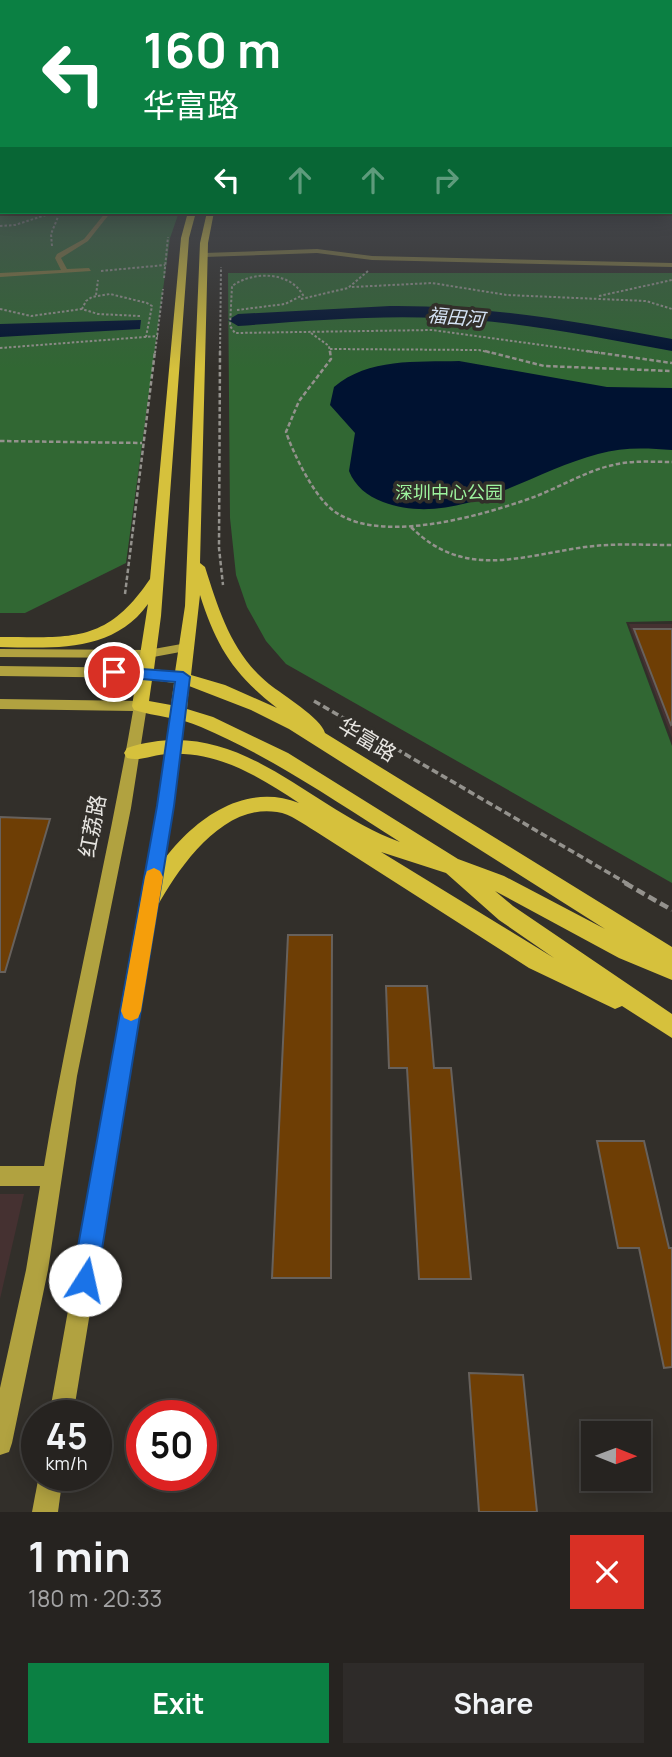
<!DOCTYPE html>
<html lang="en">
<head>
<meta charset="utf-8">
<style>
  body { margin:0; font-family:Manrope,"Noto Sans SC",sans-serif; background:#2e2b29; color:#f1f3f6; height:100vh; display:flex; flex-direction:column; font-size:26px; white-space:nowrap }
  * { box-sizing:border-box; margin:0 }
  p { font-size:23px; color:#a4a4a5 }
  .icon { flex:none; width:38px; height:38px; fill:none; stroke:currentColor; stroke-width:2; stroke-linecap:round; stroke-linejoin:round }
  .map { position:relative; height:1512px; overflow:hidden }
  .details { display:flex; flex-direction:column; background:#262320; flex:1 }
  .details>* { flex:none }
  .guide { position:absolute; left:0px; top:0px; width:672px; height:214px; box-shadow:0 4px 18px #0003,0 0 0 2px #42403e; background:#0b8043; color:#fff; overflow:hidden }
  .needle { width:46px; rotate:91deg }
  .controls { position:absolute; left:581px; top:1421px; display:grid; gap:14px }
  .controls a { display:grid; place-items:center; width:70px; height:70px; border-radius:0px; background:#262320; box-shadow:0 4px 18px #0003,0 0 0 2px #42403e; font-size:35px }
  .speed { position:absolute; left:21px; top:1400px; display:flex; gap:14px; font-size:35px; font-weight:700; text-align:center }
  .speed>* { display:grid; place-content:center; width:91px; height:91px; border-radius:50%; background:#262320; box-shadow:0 4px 18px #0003,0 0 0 2px #42403e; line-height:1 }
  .speed small { font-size:18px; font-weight:400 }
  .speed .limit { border:10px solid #d22; background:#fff; color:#111 }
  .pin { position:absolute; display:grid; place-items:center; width:60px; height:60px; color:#fff; margin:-30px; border:4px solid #fff; border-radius:50%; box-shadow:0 2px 7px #0007 }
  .me { position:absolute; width:77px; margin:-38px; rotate:10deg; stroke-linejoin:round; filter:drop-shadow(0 0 5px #0008) }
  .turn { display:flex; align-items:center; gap:24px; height:147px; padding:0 28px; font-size:32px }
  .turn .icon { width:91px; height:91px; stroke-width:2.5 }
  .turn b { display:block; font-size:49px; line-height:60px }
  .lanes { display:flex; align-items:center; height:66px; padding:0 28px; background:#0003; justify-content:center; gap:35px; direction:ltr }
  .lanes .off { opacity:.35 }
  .round { display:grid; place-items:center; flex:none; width:74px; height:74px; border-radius:0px; background:#2e2b29 }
  .headline { display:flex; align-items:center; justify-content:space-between; height:119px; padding:0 28px }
  h1 { font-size:42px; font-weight:700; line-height:52px }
  .action { display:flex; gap:14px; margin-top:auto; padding:14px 28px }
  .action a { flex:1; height:80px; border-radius:0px; background:#0b8043; color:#fff; font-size:28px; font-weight:700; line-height:80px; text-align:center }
  .action a+a { background:#2e2b29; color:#f1f3f6 }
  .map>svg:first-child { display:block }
</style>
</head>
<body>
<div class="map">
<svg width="672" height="1512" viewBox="0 0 672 1512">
  <rect width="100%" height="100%" fill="#322f2a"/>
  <g fill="#453131">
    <polygon points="629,624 672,624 672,738"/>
    <polygon points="0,1194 24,1194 0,1299"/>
  </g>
  <g fill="#316733">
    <polygon points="0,157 2,212 179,212 170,238 126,563 25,613 0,613"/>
    <polygon points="228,273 672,273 672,621 626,622 672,746 672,883 286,664 266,641 247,607 236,575 230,518"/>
  </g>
  <g fill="#001231">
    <polygon points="141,320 140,329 0,337 0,324"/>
    <path d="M459 361 607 387 672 388V450C646 448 622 447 598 454 529 472 456 529 383 502 367 496 355 486 349 471L355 433 330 405 334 387C368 358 417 362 459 361Z"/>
  </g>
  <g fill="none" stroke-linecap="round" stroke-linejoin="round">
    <path fill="#001231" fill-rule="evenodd" d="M390 306C485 305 578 322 672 339V351C595 337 518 321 440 318 373 315 305 321 238 326L228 320 238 314Z"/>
  </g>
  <g fill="#6e3e05" stroke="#67615c" stroke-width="2">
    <polygon points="634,629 672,629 672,724 671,725"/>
    <polygon points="0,817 50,819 5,972 0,972"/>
    <polygon points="288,935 332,935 331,1278 272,1278"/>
    <polygon points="386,986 427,986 434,1068 451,1068 471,1279 419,1279 407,1068 389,1068"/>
    <polygon points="597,1141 644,1141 669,1248 672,1248 672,1367 664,1368 639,1248 618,1248"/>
    <polygon points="469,1373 523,1375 537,1512 479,1512"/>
  </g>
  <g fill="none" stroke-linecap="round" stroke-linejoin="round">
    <g stroke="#94928d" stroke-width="2" stroke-dasharray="2.5 2" stroke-linecap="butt">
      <polyline points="0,226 15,225 55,212"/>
      <polyline points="52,246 51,234 60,212"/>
      <polyline points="101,271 165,265"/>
      <polyline points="164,278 168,237"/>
      <polyline points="352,287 432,283 507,295 646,301 672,309"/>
      <polyline points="96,295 98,280"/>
      <polyline points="599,296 672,280"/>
      <polyline points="301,299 348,288 368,271"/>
      <polyline points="0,309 31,316 82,309"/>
      <path d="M237 310 285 304 303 295C289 271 253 271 232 286L230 326 235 333 432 330 600 353"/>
      <polyline points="140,316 98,314 82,309 86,301 92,297 110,294 147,303 152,306 146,337"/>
      <polyline points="311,333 329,346 330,353"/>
      <polyline points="0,348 158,336"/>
      <polyline points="330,349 479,350 492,353"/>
      <polyline points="155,353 163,289"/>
      <polyline points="220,353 221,267"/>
    </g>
    <g stroke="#94928d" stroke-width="2.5" stroke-dasharray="4.5 2.5" stroke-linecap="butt">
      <polyline points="220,351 219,548 223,585"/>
      <path d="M330 351 331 359 299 401 286 432C293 453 312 491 328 506 372 549 484 515 534 497 560 487 586 471 613 465 632 460 653 462 672 462"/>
      <polyline points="485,351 544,366 672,371"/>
      <polyline points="587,351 672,363"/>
      <polyline points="0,441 142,443"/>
      <path d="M411 527C464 580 520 556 585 547 614 543 643 545 672 545"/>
      <polyline points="125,594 155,351"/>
    </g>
    <polyline stroke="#94928d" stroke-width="3.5" stroke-dasharray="7 3.5" stroke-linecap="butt" points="314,701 628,884"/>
    <polyline stroke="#94928d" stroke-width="4.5" stroke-dasharray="9 4.5" stroke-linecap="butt" points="625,883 672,910"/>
    <g fill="#82793f" fill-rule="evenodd">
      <rect x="670" y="157" width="2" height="2"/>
      <rect x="670" y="184" width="2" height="2"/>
      <rect x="0" y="194" width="2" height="2"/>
      <polygon points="106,212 111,212 88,241 61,258 67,269 89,268 91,271 0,277 0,273 61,270 55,258 57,254 84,239"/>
    </g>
    <polygon fill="#82793f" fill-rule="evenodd" points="317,249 372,256 672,263 672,267 372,260 317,253 204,257 201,255 204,253"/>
    <g fill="#b1a240" fill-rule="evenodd">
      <polygon points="187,643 193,647 191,650 148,658 0,657 0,649 148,650"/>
      <polygon points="0,666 145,668 151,673 145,678 0,676"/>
      <path d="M0 699 140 701 147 706 131 808 77 1076 48 1270 12 1443 9 1452 0 1455V1388L26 1270 40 1186H0V1166H44C69 1013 107 863 133 711L0 709Z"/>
      <polygon points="178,707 185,712 173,806 73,1416 49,1416 159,806 171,712"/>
      <polygon points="39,1475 63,1475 58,1512 32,1512"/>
    </g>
    <path fill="#d6c13c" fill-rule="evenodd" d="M188 212H196L189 238 161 616 154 669 175 672 185 606 200 243 207 212H214L208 243 200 563 205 567C219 611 232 654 269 684 283 695 321 718 325 733L672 947V980L619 958 495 891 513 906 672 1014V1038L622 1006 615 1009 529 968 315 831C303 824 291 814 277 812 223 803 179 867 157 907L150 909 143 907 140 900C166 843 230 776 299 803 260 777 218 751 169 754 155 754 140 762 127 758L124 753 127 748C239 712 306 808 400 842 335 801 272 757 201 727 179 717 156 717 134 710L132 706 148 604C113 653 53 648 0 647V637C72 637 106 644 150 579L181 238ZM200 595C216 646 234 675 277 708L225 685 191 675ZM152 680 174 683 171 705 149 701ZM189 686 251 710 289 729 605 929 504 876 458 859 288 753 213 717 187 709ZM381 852 446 873 499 920 554 958Z"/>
  </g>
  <linearGradient id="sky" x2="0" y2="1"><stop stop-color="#1c1a17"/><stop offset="0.43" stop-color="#494d55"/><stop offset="1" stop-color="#494d55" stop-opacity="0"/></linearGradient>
  <rect width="672" height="369" fill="url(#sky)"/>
  <polygon fill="#1a73e8" stroke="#114b97" stroke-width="2" points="114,667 183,672 190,677 174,806 97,1280 94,1289 85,1293 76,1289 72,1280 157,806 175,682 109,676 107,672"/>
  <polygon fill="#f59e0b" points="154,868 160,871 163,877 141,1011 138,1018 131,1021 124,1018 121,1011 145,877 147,871"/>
  <g text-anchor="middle" stroke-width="7" stroke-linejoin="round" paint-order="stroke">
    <g font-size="18" fill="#9df49e" stroke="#322f2a">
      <text x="449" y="499">深圳中心公园</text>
    </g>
    <g font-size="19" font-style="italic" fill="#d5e3f5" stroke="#322f2a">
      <text transform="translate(456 317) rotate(5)" y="7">福田河</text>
    </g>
    <g font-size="21" fill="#e7e5e1" stroke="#322f2a">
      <text transform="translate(367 740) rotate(31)" y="7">华富路</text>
      <text transform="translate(93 826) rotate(-79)" y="7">红荔路</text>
    </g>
  </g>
</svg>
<div class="controls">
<a><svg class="needle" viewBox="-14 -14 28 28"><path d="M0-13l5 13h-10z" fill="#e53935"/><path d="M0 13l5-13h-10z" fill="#a4a4a5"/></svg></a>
</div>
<div class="speed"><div>45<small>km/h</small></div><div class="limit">50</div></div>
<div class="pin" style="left:114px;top:672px;background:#d93025"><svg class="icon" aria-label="arrive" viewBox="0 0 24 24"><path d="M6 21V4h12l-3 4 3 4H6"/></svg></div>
<svg class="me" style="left:85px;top:1280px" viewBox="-20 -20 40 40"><circle r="19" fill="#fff"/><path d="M0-13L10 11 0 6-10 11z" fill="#1a73e8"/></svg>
<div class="guide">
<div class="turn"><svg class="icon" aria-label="left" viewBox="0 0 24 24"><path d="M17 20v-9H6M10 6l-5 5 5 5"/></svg><div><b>160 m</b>华富路</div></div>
<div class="lanes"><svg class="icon" aria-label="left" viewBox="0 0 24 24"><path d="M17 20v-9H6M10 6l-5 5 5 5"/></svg><svg class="icon off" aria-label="ahead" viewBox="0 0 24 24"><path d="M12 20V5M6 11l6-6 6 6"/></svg><svg class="icon off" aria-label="ahead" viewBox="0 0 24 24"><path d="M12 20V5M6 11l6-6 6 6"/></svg><svg class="icon off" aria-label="right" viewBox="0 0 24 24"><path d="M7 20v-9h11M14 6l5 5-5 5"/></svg></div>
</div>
</div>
<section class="details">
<div class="headline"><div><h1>1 min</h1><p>180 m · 20:33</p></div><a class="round" style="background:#d93025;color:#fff"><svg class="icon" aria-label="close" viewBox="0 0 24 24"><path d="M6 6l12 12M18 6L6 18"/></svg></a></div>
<div class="action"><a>Exit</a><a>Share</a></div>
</section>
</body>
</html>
